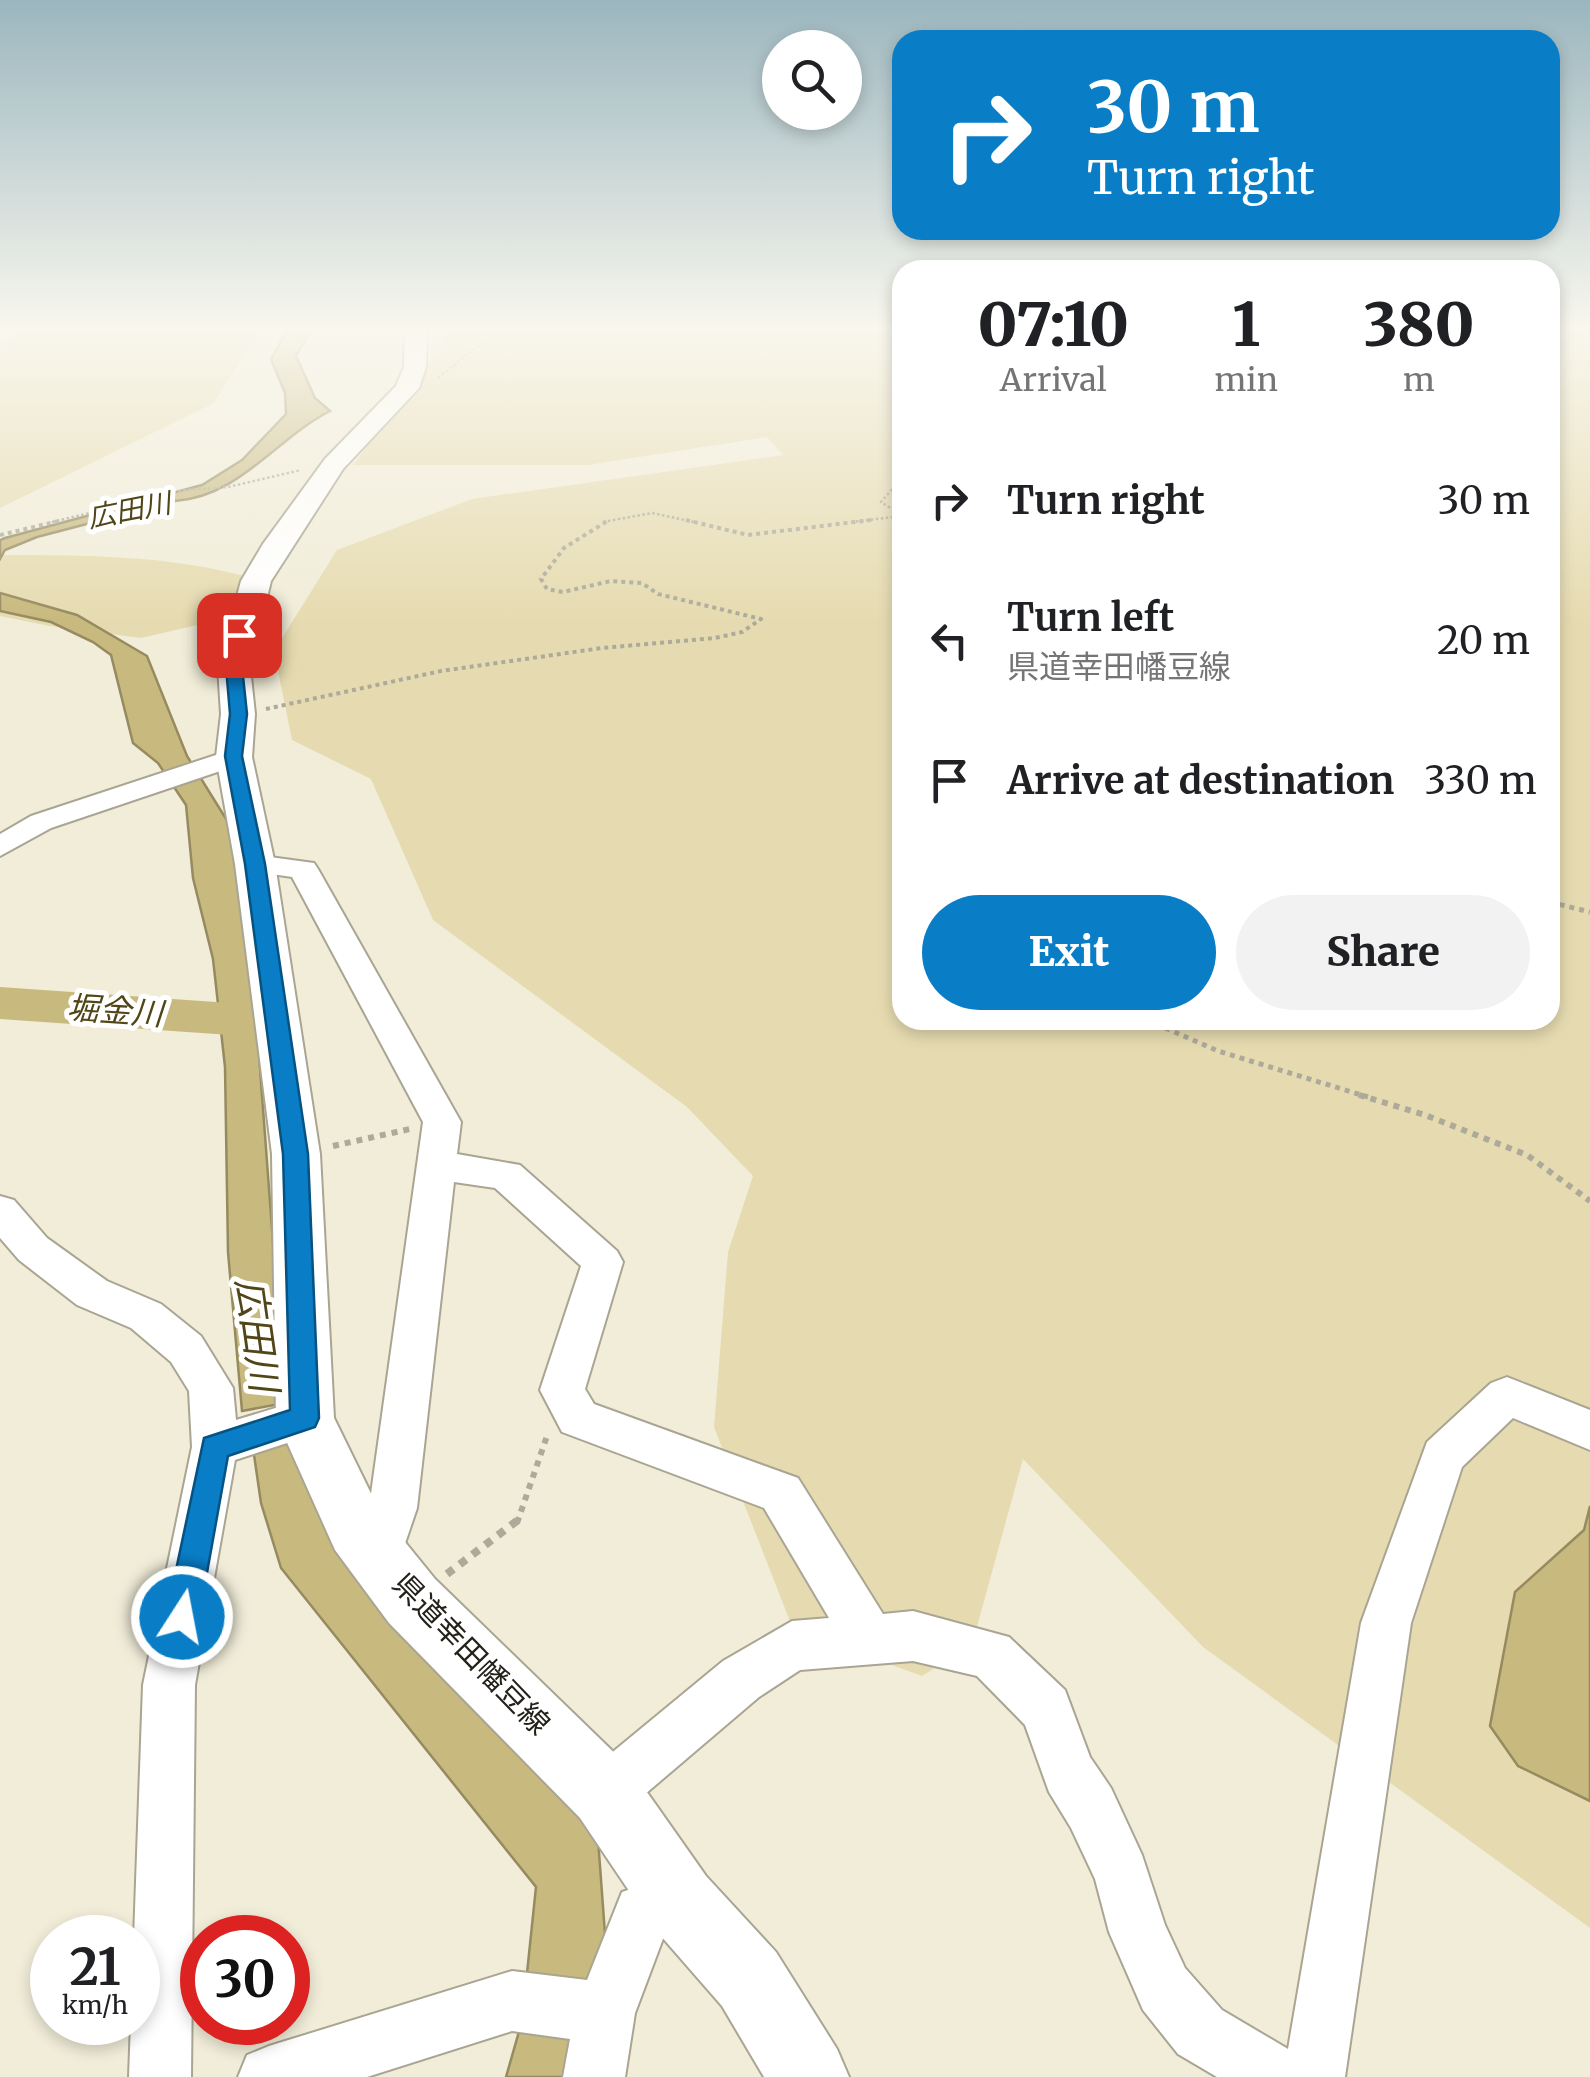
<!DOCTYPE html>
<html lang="en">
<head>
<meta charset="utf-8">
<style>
  body { margin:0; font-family:Merriweather,"Noto Sans JP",serif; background:#f2f2f2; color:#202124; height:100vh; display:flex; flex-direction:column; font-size:38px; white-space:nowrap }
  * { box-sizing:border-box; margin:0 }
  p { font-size:32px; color:#757577 }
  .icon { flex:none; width:55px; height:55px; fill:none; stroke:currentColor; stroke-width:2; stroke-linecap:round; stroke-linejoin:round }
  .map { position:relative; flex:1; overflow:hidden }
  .side { position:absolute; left:892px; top:260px; width:668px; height:770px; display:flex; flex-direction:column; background:#fff; border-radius:30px; box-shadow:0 5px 15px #0003 }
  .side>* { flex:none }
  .guide { position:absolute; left:892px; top:30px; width:668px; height:210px; border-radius:30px; box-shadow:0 5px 15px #0003; background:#097ec7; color:#fff; overflow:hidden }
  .buttons { position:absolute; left:762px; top:30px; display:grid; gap:20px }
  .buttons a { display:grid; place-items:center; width:100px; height:100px; border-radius:50%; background:#fff; box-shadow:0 5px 15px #0003; font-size:50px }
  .speed { position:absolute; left:30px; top:1915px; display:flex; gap:20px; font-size:50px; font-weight:700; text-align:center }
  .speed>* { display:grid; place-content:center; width:130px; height:130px; border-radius:50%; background:#fff; box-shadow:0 5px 15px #0003; line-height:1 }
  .speed small { font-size:25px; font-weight:400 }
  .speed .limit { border:15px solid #d22; background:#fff; color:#111 }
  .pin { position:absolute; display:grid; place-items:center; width:85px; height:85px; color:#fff; margin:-42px; border-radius:20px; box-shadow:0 5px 15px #0006 }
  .me { position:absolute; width:110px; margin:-55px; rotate:11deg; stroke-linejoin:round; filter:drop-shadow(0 0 8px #0008) }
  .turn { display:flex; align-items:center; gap:35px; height:210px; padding:0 30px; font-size:45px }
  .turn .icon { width:130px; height:130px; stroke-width:2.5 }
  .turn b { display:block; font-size:70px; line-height:85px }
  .eta { display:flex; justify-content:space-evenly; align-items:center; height:170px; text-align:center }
  .eta b { font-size:60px; font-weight:800; line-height:70px }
  .button { display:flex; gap:20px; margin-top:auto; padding:20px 30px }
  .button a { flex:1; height:115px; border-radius:60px; background:#097ec7; color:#fff; font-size:40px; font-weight:800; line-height:115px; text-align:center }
  .button a+a { background:#f2f2f2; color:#202124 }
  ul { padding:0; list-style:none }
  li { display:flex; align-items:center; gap:30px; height:140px; padding:0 30px }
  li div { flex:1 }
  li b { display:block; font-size:38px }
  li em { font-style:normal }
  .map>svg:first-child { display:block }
</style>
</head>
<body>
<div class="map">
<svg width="1590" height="2077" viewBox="0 0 1590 2077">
  <rect width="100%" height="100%" fill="#f1edd9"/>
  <g fill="#e6dbb0">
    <polygon points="24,330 260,330 214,403 0,508 0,346"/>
    <polygon points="447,330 902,330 902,1020 1550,1020 1550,330 1590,330 1590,1928 1203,1647 1023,1459 972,1645 922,1676 793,1629 714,1427 728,1252 753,1176 687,1107 433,920 371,779 292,740 274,651 337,550 472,499 783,455 767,437 588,465 353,465 442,345"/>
    <path d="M0 555C86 555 168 555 252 578L206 623 141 638 50 626 0 616Z"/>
  </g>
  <g fill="#c8b97e" stroke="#968b60" stroke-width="2.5">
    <path d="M287 330H311L296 356 315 398 330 411C277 438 239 497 175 501L37 537 5 550 0 559V540L5 538 202 485 242 460 286 414 285 393 271 359Z"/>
    <polygon points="0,593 77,615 147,656 187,756 228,822 249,921 285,1403 242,1411 228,1252 225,1067 213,959 193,878 186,805 158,763 133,743 111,655 93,642 51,622 0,611"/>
    <polygon points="295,1432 598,1839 605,1934 573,2077 506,2077 522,2021 536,1887 281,1568 261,1503 253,1448"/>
    <polygon points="1590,1506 1590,1801 1518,1766 1490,1726 1515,1592 1584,1530"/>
  </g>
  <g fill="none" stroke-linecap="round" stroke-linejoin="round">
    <polygon fill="#c8b97e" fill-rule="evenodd" points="0,987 230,1003 247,1008 255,1019 247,1030 230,1035 0,1019"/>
    <g stroke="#a9a592" stroke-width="4">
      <g id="minor">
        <polygon points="234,749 248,757 244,763 51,828 0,856 0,834 31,816"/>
        <polygon points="255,855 314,863 318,869 461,1122 457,1154 520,1165 617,1251 623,1262 585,1389 594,1404 798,1478 883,1614 913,1611 1009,1637 1065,1690 1090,1757 1111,1788 1142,1855 1165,1925 1185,1968 1222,2010 1288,2049 1361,1623 1427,1442 1491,1383 1507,1377 1590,1410 1590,1450 1513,1418 1462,1467 1411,1623 1345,2077 1217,2077 1178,2054 1143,2010 1109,1932 1095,1879 1071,1828 1049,1792 1025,1725 977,1676 913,1661 800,1670 759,1697 624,1812 605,1820 586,1812 578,1793 586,1774 723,1661 792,1621 829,1618 764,1508 562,1432 540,1390 581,1266 495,1188 454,1182 417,1508 396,1570 379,1577 362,1570 355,1554 369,1508 423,1122 292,877 244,870 240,864 244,858"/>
        <polygon points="0,1196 14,1200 47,1238 107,1281 161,1304 201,1336 233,1388 236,1420 305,1399 321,1404 327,1418 321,1432 235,1460 195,1685 191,2077 129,2077 131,2022 138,2022 138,1938 134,1938 143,1685 192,1447 189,1391 171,1362 131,1328 77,1305 19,1260 0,1238"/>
        <polygon points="680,1873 700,1882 709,1902 700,1922 664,1936 635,2013 625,2077 563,2077 570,2039 512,2031 367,2077 238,2077 247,2055 269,2046 512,1971 587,1980 622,1892"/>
      </g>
    </g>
    <g stroke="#a9a592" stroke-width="4">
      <polygon id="major" points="405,330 427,330 426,367 419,388 343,469 271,581 250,667 255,714 252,757 275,864 320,1154 334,1418 379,1510 435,1579 630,1768 706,1876 776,1952 837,2049 849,2077 764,2077 722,2006 654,1928 580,1818 389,1623 335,1550 276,1418 272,1154 235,864 216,757 221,714 218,667 241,581 263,544 325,459 396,386 404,367"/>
    </g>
    <g stroke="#adaa9a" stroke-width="2.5" stroke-dasharray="2.5 2.5" stroke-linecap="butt">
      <polyline points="0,335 5,330"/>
      <polyline points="438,378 498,330"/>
      <polyline points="902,478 881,502 902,515"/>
      <polyline points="52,522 186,490 228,487 301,470"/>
      <polyline points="603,522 652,513 694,522"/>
      <polyline points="851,522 902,516"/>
    </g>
    <g stroke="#adaa9a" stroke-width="4" stroke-dasharray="4 4" stroke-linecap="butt">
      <polyline points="686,520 748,535 871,520"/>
      <polyline points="0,535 63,520"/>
      <polyline points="266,709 441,671 602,648 715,638 742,632 761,619 658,594 642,583 611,581 563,592 547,589 541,579 564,548 609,520"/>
    </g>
    <g stroke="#adaa9a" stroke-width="5" stroke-dasharray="5 5" stroke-linecap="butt">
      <polyline points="1550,902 1590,912"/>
      <polyline points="1147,1020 1218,1051 1368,1097"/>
    </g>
    <g stroke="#adaa9a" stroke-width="6" stroke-dasharray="6 6" stroke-linecap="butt">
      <polyline points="1359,1095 1425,1115 1527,1155 1590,1201"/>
      <polyline points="333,1146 410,1129"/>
      <polyline points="517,1523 547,1436"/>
    </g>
    <polyline stroke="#adaa9a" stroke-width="8" stroke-dasharray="8 8" stroke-linecap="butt" points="447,1574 518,1520"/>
    <use href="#minor" fill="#fff" fill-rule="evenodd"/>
    <use href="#major" fill="#fff" fill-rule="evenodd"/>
  </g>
  <linearGradient id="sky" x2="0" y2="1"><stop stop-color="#9bb6be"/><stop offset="0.53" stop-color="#f9f7ee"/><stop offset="1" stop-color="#f9f7ee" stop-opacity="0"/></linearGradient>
  <rect width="1590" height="621" fill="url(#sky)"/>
  <polygon fill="#097ec7" stroke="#065281" stroke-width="2.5" points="239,630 247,635 242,667 247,714 242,756 265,864 308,1154 319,1418 315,1427 228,1456 199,1617 194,1628 182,1632 171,1628 166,1617 204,1438 290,1410 283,1154 245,864 225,756 230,714 226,667 231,635"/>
  <g text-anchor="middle" stroke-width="10" stroke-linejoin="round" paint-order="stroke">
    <g font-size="28" font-style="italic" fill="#514618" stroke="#fff">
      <text transform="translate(129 510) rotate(-11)" y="10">広田川</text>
    </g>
    <g font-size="30" fill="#23211a" stroke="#fff">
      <text transform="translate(471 1654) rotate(46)" y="10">県道幸田幡豆線</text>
    </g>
    <g font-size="32" font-style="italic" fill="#514618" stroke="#fff">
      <text transform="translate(115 1011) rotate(4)" y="11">堀金川</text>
    </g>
    <g font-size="38" font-style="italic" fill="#514618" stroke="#fff">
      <text transform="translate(257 1335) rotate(82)" y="13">広田川</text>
    </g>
  </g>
</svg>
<div class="buttons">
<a><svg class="icon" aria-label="search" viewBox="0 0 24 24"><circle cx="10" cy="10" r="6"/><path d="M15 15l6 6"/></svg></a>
</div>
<div class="speed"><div>21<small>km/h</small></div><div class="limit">30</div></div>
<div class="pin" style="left:239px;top:635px;background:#d93025"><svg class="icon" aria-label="arrive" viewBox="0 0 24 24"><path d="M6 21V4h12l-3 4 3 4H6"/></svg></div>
<svg class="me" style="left:182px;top:1617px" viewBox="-20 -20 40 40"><circle r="17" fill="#097ec7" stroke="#fff" stroke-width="3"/><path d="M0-11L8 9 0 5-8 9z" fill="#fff"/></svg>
<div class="guide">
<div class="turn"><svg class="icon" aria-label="right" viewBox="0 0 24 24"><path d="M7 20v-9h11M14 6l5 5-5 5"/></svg><div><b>30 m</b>Turn right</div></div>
</div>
<section class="side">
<div class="eta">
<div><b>07:10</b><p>Arrival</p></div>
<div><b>1</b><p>min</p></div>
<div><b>380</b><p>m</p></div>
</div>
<ul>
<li><svg class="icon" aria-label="right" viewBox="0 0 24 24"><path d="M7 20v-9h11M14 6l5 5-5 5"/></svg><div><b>Turn right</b></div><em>30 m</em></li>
<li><svg class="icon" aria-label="left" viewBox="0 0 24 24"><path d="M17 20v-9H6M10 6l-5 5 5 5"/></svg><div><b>Turn left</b><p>県道幸田幡豆線</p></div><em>20 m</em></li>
<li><svg class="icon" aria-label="arrive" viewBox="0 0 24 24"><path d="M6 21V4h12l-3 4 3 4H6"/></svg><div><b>Arrive at destination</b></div><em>330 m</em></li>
</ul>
<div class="button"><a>Exit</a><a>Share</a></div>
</section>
</div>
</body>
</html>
